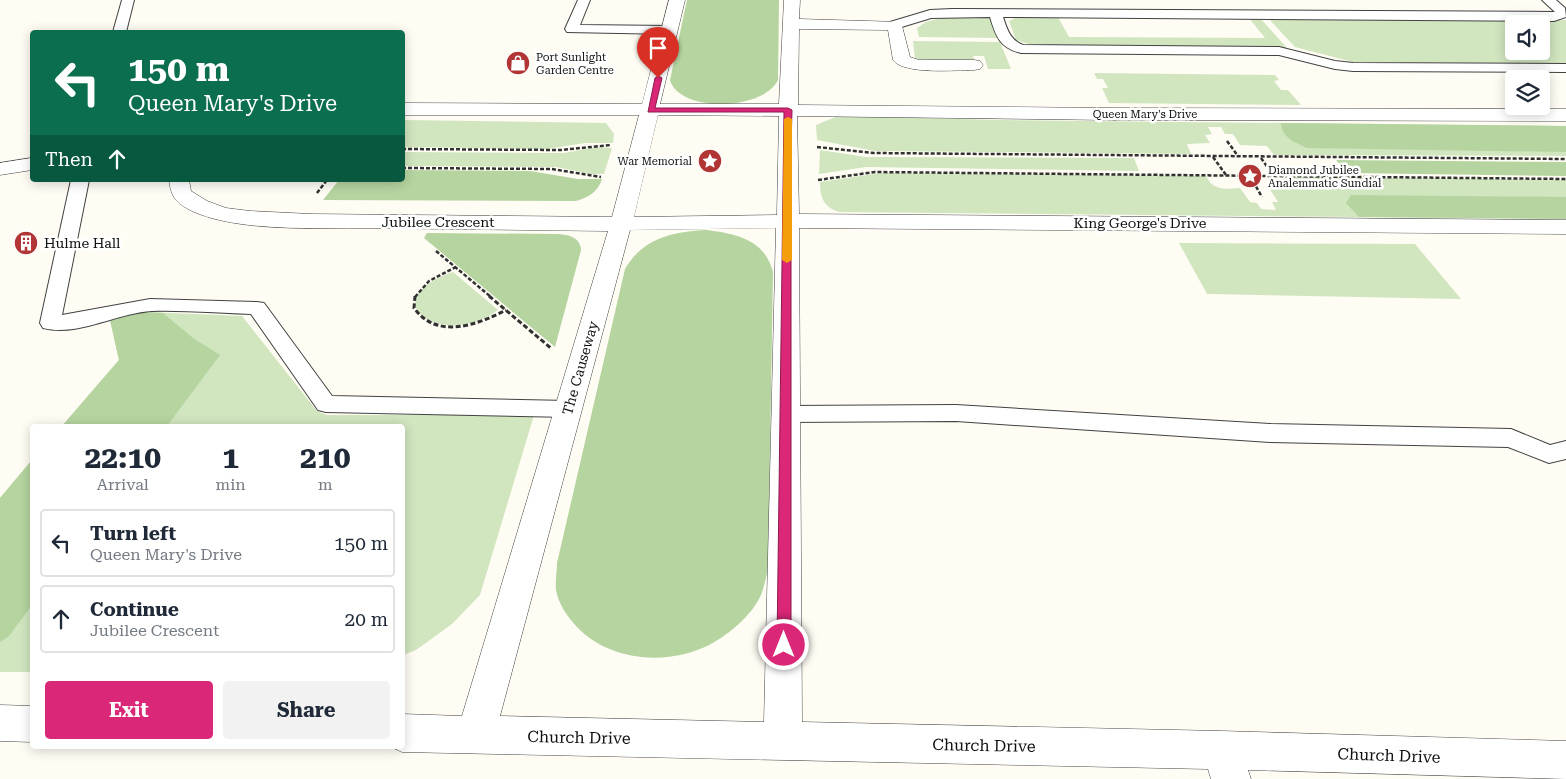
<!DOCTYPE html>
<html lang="en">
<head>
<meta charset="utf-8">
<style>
  body { margin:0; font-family:"Roboto Serif",serif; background:#f2f2f3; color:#1f2937; height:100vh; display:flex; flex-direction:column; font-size:19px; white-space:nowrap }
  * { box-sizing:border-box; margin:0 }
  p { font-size:16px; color:#747a83 }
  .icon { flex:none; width:28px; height:28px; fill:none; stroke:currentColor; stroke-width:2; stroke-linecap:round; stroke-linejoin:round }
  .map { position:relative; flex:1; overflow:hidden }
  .details { position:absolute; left:30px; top:424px; width:375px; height:325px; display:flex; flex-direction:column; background:#fff; border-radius:5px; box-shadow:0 2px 12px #0003 }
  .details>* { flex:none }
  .guide { position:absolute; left:30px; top:30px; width:375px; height:152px; border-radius:5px; box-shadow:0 2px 12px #0003; background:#0b6e4f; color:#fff; overflow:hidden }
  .fabs { position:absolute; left:1505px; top:15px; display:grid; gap:10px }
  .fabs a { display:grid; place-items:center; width:45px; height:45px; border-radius:5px; background:#fff; box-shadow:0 2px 12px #0003; font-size:25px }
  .pin { position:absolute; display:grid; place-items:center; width:42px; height:42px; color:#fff; margin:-51px -21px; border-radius:50% 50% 50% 0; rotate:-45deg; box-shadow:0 0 5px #0007 }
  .pin .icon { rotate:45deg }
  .me { position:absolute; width:55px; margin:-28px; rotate:0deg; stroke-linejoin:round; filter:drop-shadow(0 0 4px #0008) }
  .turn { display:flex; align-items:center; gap:18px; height:105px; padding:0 15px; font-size:22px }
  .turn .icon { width:65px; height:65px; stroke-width:2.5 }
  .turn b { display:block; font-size:35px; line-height:42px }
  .then { display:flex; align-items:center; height:48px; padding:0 15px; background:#0003; gap:10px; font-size:19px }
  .eta { display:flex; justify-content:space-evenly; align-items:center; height:85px; text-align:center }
  .eta b { font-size:30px; font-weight:700; line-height:35px }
  .cta { display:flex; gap:10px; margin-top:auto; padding:10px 15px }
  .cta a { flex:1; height:58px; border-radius:5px; background:#db2777; color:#fff; font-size:20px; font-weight:700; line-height:58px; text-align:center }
  .cta a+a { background:#f2f2f3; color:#1f2937 }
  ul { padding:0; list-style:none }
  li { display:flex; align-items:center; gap:15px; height:68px; margin:0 10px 8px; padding:0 5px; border:2px solid #e0e1e3; border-radius:5px }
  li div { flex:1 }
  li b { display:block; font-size:19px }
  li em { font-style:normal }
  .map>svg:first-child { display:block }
</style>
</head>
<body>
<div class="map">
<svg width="1566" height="779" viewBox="0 0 1566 779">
  <rect width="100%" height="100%" fill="#fefcf3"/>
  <g fill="#d1e5bf" fill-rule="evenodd">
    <polygon points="948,16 985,17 992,20 999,38 919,37 917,28 926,22"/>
    <polygon points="1017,17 1058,17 1069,37 1265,38 1249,18 1260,18 1287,48 1032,45 1016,40 1009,21"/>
    <path d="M1268 18 1566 20V64L1353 62 1295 47ZM1514 24H1541V51H1514Z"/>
    <polygon points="913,41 1000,42 1011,69 988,69 984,56 973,56 975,62 915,59"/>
    <polygon points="1094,73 1275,75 1279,80 1274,81 1281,90 1288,90 1301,105 1109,103 1102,88 1108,88 1103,79 1097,79"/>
    <polygon points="838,116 1001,120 1566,126 1566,156 1274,155 1267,146 1240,145 1233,134 1225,134 1221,127 1208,127 1212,134 1205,135 1210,143 1187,144 1191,154 875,151 817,140 816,125"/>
    <polygon points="403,120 606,123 614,134 613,143 585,143 547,149 403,147"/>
    <polygon points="598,147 612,148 604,174 591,174 556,167 403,166 403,152 564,153"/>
    <polygon points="820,150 866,157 1134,158 1139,171 866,167 819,174"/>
    <path d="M880 173 1206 176C1213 191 1226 189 1240 188L1250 202 1257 203 1261 209 1276 210 1272 202H1278L1269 188 1294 187 1289 177 1566 180V219L839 212C824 207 820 198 820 182Z"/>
    <polygon points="1179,243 1415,244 1461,299 1207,294"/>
    <path d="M453 272 498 310C444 350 369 302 453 272Z"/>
    <polygon points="147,312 242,316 317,411 327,415 534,415 480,595 452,624 416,650 403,655 402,426 62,426 119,360 110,320"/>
    <polygon points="32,460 32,672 0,672 0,498"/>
  </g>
  <g fill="#b5d4a0">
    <path d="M687 0H779L778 80C764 110 680 114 670 80Z"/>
    <path d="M1281 123 1566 126V152L1307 148C1295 142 1282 138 1281 123Z"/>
    <polygon points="1336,160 1566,162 1566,176 1347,173"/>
    <path d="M403 170 530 171 578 179H602C598 192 589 197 576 201L323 200 339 180H402Z"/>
    <polygon points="1351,195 1566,197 1566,219 1359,217 1346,203"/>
    <path d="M706 230C737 234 764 239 773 272L768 569C766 578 764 587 761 595 753 613 733 631 716 641 674 667 610 663 576 626 567 616 558 603 556 590 555 581 557 572 557 563L625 269C643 238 672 232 706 230Z"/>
    <path d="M427 233 558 234C569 235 580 237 581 250L555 347 424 238Z"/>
    <polygon points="147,312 163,313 193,338 220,355 167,426 62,426 119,360 110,320"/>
    <polygon points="32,460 32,605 9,636 0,642 0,498"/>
  </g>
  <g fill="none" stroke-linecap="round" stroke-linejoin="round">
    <g stroke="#424242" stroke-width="2">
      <g id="service">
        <polygon points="122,0 134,0 126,32 113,32"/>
        <polygon points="578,0 590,0 580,25 670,26 677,30 670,34 567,32 565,29"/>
        <path d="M1542 0H1556L1565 8 1566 17 1554 21 1003 17C1007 29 1010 40 1023 45L1279 47 1335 61 1353 63 1566 64V72L1353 71 1335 69 1279 55 1021 53C1000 48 996 37 990 17L931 18 895 29 889 25 890 22 930 10 952 9 1555 12Z"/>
        <path d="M71 180H89L62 315 150 299 257 302 264 303 332 396 569 401 577 403 581 409 577 415 569 417 326 412 318 410 251 314C218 313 184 310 152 311 116 313 78 337 43 328L40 323Z"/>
        <polygon points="956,405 1270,424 1511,429 1550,445 1566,441 1566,459 1549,463 1508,447 1270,442 956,421 786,422 778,420 774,414 778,408 786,406"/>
      </g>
    </g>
    <g stroke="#424242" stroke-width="1">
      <g id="minor">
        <path d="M669 0H685L660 104H779L784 0H800L799 19 901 22 910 57 919 60H974L980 61 983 65 980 69 974 70C956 70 904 75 893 60L888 30 799 29 798 105 1109 108 1566 109V121L1109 120 797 116 799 214 1566 220V234L799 228 802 722 1221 731 1566 741V779L1248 770 1251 779H1211L1208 769 402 752 389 746H402V714L462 716 608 231C528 230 448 229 369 228 318 228 237 232 192 211 176 203 171 197 169 180H189L191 191 207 201 226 208 250 211 311 214 612 217 639 115H402V103L642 104ZM658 115 779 116 777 215 634 217ZM776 228 764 722 500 716 630 230Z"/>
        <polygon points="32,158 32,170 0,175 0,163"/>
        <polygon points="0,705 32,706 32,742 0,741"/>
      </g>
    </g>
    <g stroke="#313131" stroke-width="2.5" stroke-dasharray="4 2" stroke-linecap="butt">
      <polyline points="1227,141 1238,156"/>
      <polyline points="817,147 874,153 1566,159"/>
      <polyline points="402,149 561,150 611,145"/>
      <polyline points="1213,157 1226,175"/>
      <polyline points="1261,158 1273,175"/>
      <polyline points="402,168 552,169 601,177"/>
      <polyline points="1250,176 1262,197"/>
      <polyline points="818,180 875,172 1566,179"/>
      <polyline points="317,193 327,180"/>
      <polyline points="436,251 491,297"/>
      <polyline points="415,297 429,281 456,267"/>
    </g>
    <g stroke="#313131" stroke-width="3" stroke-dasharray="5 2.5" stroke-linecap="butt">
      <path d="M415 296 414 308C437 340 477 325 506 310"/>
      <polyline points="489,296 552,349"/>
    </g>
    <use href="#service" fill="#fff" fill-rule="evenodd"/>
    <use href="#minor" fill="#fff" fill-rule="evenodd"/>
  </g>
  <polygon fill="#db2777" stroke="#8e194d" points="658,76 662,78 655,108 788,108 792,110 791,145 791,645 789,650 784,652 779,650 777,645 784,112 648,112 655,78"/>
  <polygon fill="#f59e0b" points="788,117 792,119 792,260 787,263 782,260 784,119"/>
  <defs>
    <g id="shop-disc" transform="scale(1.25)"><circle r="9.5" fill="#b13535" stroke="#fff"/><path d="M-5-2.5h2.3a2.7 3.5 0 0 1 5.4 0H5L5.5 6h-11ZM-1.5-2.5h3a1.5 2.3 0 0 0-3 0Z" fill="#fff"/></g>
    <g id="sight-disc" transform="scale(1.25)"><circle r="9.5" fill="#b13535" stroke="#fff"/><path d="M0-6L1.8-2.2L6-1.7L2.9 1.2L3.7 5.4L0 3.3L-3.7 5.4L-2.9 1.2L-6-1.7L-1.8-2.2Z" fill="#fff"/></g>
    <g id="building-disc" transform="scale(1.25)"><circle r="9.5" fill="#b13535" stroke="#fff"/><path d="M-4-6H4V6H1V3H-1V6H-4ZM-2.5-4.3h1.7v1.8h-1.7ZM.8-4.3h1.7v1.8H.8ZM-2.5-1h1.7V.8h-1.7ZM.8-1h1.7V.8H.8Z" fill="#fff"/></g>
  </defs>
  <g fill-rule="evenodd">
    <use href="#shop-disc" x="518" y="63"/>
    <use href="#sight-disc" x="710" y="161"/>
    <use href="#sight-disc" x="1250" y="176"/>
    <use href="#building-disc" x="26" y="243"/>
  </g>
  <g text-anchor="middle" stroke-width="5" stroke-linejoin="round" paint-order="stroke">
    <g font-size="11" fill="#0f0f0f" stroke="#fff" text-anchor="start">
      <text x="536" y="61">Port Sunlight<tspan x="536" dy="13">Garden Centre</tspan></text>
      <text x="692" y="165" text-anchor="end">War Memorial</text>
      <text x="1268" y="174">Diamond Jubilee<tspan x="1268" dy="13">Analemmatic Sundial</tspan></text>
    </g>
    <g font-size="11" fill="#0f0f0f" stroke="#fff">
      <text x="1145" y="118">Queen Mary's Drive</text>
    </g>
    <g font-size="14" fill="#0f0f0f" stroke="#fff">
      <text x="438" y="227">Jubilee Crescent</text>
      <text x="1140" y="228">King George's Drive</text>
      <text transform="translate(580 368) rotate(-74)" y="5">The Causeway</text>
    </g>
    <g font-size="14" fill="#0f0f0f" stroke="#fff" text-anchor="start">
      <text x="44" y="248">Hulme Hall</text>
    </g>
    <g font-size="16" fill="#0f0f0f" stroke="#fff">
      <text transform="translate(579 737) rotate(1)" y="6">Church Drive</text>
      <text transform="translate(984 745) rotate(1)" y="6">Church Drive</text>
      <text transform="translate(1389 755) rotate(2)" y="6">Church Drive</text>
    </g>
  </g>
</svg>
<div class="fabs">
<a><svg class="icon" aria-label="sound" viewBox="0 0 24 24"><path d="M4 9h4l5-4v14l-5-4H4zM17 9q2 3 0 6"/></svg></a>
<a><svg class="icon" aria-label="layers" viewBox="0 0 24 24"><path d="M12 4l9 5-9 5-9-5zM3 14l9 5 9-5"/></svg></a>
</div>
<div class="pin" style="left:658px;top:78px;background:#d93025"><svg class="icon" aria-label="arrive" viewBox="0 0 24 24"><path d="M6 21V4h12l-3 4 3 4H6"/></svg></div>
<svg class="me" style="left:784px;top:645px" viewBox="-20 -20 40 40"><circle r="17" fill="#db2777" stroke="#fff" stroke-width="3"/><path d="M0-11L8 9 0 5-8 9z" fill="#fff"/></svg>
<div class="guide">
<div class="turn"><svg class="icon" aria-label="left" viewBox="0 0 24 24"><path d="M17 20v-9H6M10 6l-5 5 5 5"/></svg><div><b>150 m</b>Queen Mary's Drive</div></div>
<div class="then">Then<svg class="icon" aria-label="ahead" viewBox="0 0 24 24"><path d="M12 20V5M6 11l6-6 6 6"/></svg></div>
</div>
<section class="details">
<div class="eta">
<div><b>22:10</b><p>Arrival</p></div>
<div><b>1</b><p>min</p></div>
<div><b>210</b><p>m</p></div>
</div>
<ul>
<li><svg class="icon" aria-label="left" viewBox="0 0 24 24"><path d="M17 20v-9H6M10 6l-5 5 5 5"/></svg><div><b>Turn left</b><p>Queen Mary's Drive</p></div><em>150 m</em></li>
<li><svg class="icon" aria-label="ahead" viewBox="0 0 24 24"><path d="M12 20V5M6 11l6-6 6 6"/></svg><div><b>Continue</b><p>Jubilee Crescent</p></div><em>20 m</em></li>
</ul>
<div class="cta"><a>Exit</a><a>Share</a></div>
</section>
</div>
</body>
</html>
